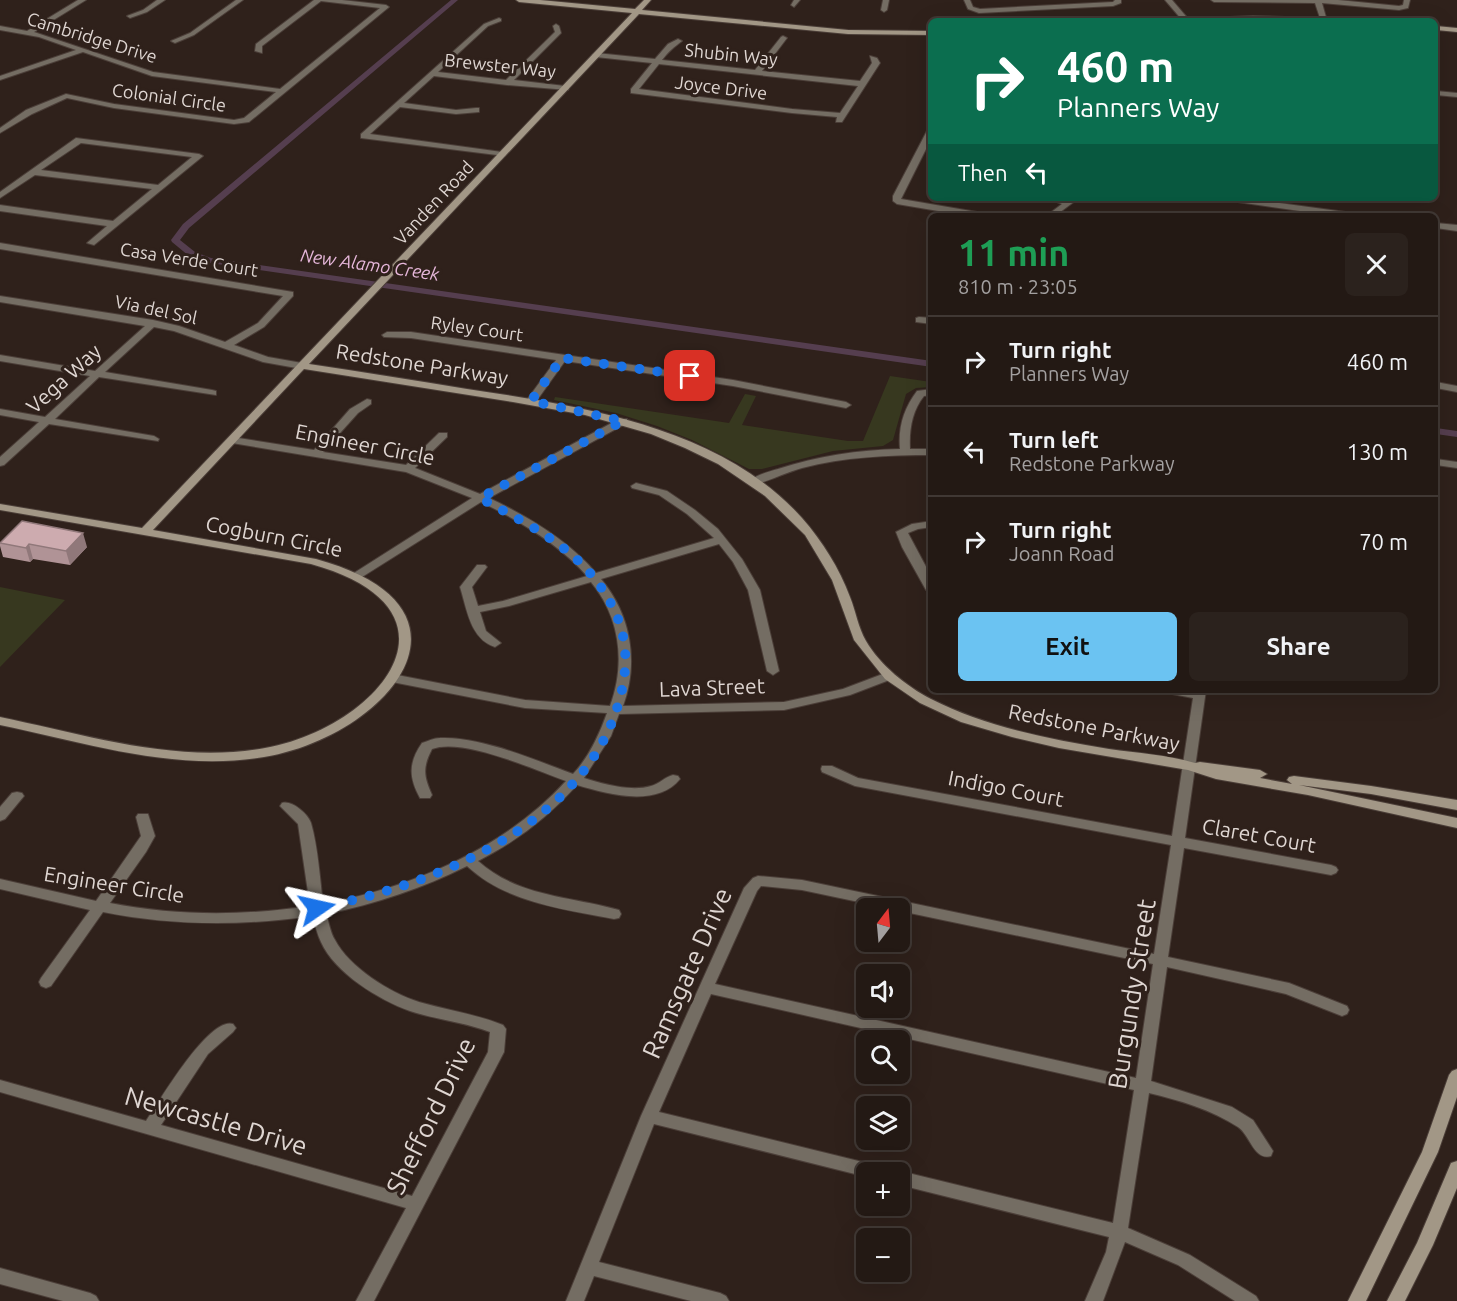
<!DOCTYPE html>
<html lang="en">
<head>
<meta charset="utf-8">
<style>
  body { margin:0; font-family:Ubuntu,sans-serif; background:#2b221d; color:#f1f3f6; height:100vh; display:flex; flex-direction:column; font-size:22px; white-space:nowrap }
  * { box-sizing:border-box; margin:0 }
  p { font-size:20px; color:#a3a0a0 }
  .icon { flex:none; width:33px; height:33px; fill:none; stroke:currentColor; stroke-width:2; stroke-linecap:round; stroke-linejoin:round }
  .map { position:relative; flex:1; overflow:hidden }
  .drawer { position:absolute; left:928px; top:213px; width:510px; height:480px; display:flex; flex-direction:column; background:#231914; border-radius:9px; box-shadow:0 6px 24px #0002,0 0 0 2px #403834 }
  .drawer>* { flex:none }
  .guide { position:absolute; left:928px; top:18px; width:510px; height:183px; border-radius:9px; box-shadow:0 6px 24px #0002,0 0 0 2px #403834; background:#0b6e4f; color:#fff; overflow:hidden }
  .needle { width:39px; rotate:16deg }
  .controls { position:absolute; left:856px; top:898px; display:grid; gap:12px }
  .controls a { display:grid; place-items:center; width:54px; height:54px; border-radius:9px; background:#231914; box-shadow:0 6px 24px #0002,0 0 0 2px #403834; font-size:30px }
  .pin { position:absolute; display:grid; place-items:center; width:51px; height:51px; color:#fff; margin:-26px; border-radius:12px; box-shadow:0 3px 9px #0006 }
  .me { position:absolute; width:66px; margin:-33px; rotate:79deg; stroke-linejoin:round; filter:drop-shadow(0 0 4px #0008) }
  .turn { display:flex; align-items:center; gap:21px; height:126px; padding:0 30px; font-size:27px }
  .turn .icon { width:78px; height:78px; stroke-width:2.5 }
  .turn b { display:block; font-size:42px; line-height:51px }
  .then { display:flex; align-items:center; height:57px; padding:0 30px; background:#0003; gap:12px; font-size:22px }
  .round { display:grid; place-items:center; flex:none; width:63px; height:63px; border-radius:9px; background:#2b221d }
  .head { display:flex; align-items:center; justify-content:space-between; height:102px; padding:0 30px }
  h1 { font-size:36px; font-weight:600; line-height:45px; color:#1e9e55 }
  .primary-button { display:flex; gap:12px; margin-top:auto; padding:12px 30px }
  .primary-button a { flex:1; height:69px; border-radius:9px; background:#6bc3f2; color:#111; font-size:24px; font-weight:600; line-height:69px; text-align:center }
  .primary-button a+a { background:#2b221d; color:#f1f3f6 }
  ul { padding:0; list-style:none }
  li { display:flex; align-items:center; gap:18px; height:90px; padding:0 30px; border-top:2px solid #403834 }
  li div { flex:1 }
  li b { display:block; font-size:22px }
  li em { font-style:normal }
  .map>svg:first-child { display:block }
</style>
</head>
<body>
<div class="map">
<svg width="1457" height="1301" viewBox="0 0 1457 1301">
  <rect width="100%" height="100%" fill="#2f211b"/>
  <g fill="#37381f">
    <polygon points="890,376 931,382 931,387 916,388 906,394 893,440 883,446 833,451 762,469 749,469 692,440 657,426 616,413 554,400 555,397 729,423 745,394 756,396 742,425 848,441 863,441"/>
    <polygon points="0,587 65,600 0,667"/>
  </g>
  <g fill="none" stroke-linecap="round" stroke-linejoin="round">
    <g fill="#553e4f" fill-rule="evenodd">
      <polygon points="451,0 458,0 189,228 180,240 195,252 211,258 932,361 932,367 210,263 189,256 172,242 171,240 183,224"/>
      <polygon points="1436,428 1457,431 1457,437 1436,434"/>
    </g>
    <g stroke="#4b3e38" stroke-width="2">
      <g id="street">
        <polygon points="78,0 86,0 34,32 153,72 280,89 380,8 321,1 262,46 262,53 255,51 256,44 314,0 342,0 386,5 389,7 249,122 234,124 114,108 67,98 32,114 0,133 0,128 26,110 66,94 114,104 234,120 244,118 276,92 152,76 83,52 0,80 0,76 76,50 39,37 0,30 0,26 27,31"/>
        <polygon points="157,0 165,0 147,12 130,18 127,16 143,10"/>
        <polygon points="236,0 243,0 194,35 175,43 171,41 190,33"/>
        <polygon points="794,0 800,0 794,7 791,5"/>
        <polygon points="883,0 889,0 887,10 884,12 881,10"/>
        <polygon points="964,0 970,0 973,7 980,9 1113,2 1115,0 1121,0 1121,3 1113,6 979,13 968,9"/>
        <polygon points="1165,0 1172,0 1190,21 1183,21"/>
        <polygon points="1211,0 1338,0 1399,6 1403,5 1404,0 1410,0 1408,8 1399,10 1322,3 1327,21 1321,21 1315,3 1214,2"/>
        <polygon points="499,18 501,19 501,21 488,26 438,72 506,80 555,32 553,26 556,24 559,26 561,33 514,80 565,86 569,88 568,90 507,85 434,76 404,103 456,110 476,108 479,108 479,112 456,114 400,107 370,134 502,152 506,154 505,156 361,138 361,134 484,24"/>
        <path d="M783 36 787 38 762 71 860 81 872 63 870 56 877 58 880 63 842 122H836L837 117 792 113 631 93V89L652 63 596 57 592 55 596 53 655 59 668 44 678 39 682 41C674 47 668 52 662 60L755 70 781 37ZM659 64 858 86 840 113 792 109 639 89Z"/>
        <polygon points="1436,91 1457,93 1457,97 1436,95"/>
        <polygon points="929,127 932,127 932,137 901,199 983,213 987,216 968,216 897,204 893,201 893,196"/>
        <path d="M76 138 199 154 203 156 94 245 87 243 107 226 0 211V205L113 221 152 189 35 175 0 198V192ZM81 143 192 157 158 185 41 170Z"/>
        <polygon points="1047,198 1067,200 1070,198 1079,198 1055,216 1046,216 1062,204"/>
        <polygon points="1220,198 1242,198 1353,213 1357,216 1335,216 1224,200"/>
        <polygon points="1436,223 1457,225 1457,231 1436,228"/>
        <polygon points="0,243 293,292 293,296 264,327 234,345 268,357 302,363 307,366 302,369 263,362 174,331 154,327 105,372 212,390 216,391 216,395 99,377 55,419 154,436 159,439 158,441 49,424 4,465 0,466 0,457 39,422 0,415 0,409 45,417 90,376 0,361 0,355 95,371 145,326 0,302 0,296 153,320 179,326 225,342 258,323 283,296 0,249"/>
        <polygon points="919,317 932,318 932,324 916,322 916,318"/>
        <polygon points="387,332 411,332 733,380 846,402 851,405 846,408 733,386 565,361 535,403 531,404 526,401 556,360 411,338 384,337 382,335"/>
        <polygon points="1436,382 1457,386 1457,392 1436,388"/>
        <path d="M932 389V395L924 396C912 411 909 430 910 449H932V455C888 455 844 457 802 468 785 473 769 481 753 485L748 482C755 475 768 472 778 469 818 456 858 450 900 449 898 427 904 408 917 391Z"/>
        <path d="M367 399 371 400V404L358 413 323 452 406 465 439 433H447V437L415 468 480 494 619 419H627V423L489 498C527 516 568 540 596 573L714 538 687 514 659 495 632 488 631 486 636 483 667 491 695 510 718 529 742 559 760 590 779 671 773 675 767 671 748 590 733 562 719 544 601 579C631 615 639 662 623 706L784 702 843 689 888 672 894 676 892 679 850 695 784 710 619 714 611 736 584 778C603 784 631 792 651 786 659 784 665 777 673 775L678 776 680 779C657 808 607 794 577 785 549 816 516 842 478 861 518 897 570 896 619 910L621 914 619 918 614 919C563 909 507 903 467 866 423 888 375 904 326 914 329 922 330 932 335 940 349 967 390 993 419 1002 447 1010 476 1014 503 1025L506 1029 504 1052 374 1301H356L406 1208 0 1092V1080L146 1121C159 1102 209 1016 233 1024L236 1028 233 1032 208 1054 161 1125 412 1196 488 1052 490 1032C464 1022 437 1020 410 1011 379 1000 335 973 321 942 317 934 315 925 313 916 242 926 173 926 103 912L51 986 46 988 41 986 39 982 41 978 90 910 0 889V879L96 901 141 836 136 817 138 814H148L155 836 146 852 110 903C176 916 243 916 310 906L298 824 280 806 282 803C292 800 308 814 311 823 318 847 320 879 323 904 413 887 504 849 566 781 535 770 462 737 432 749 422 768 424 777 432 795L430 798H420C409 778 408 763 422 743 428 741 434 738 440 738 480 736 535 760 573 774 589 757 599 735 607 713L525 708 392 682 386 678 392 674 525 700 610 706C626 663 620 617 591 582L509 606 480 612 486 631 501 643 495 647C470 639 467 609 460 587L477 565H485L487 567 472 587 478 606 503 601 587 576C559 544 518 520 481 502L362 577H354L352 575 354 573 472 498 406 472 232 443 227 440 232 437 314 450 350 409Z"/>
        <polygon points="1436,459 1457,462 1457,468 1436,465"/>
        <polygon points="932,521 932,527 918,529 908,533 932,578 932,593 926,590 902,547 896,532 912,524"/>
        <path d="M1165 690H1206L1185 838 1331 865 1336 867 1338 870 1336 873 1331 875 1184 848 1168 957 1289 983 1347 1006 1349 1010 1347 1014 1342 1016 1286 994 1167 967 1151 1081 1232 1107 1253 1120 1273 1151 1271 1156C1254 1161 1250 1135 1238 1127 1212 1110 1179 1100 1149 1093L1128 1228 1190 1255 1256 1296 1259 1301H1235L1178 1265 1125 1242 1103 1301H1085L1106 1252 1109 1237 900 1185V1173H895L900 1171 1113 1223 1134 1090 711 994 659 1112 879 1166 885 1168 887 1173H867V1177L654 1124 599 1262 720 1293 726 1296 729 1301H691L594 1276 584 1301H566L641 1116 744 888 753 878 758 876 802 880 1154 954 1171 845 855 786 822 772 821 769 822 766H832L858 778 1172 836 1193 698 1167 693ZM761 886 802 890 892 909H900V911L1153 964 1136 1078 715 984 757 891Z"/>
        <polygon points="17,792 22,793 24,796 5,819 0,821 0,807 12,793"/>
        <polygon points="0,1268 90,1293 96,1296 99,1301 63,1301 0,1284"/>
      </g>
    </g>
    <g stroke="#4b3e38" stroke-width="2">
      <g id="secondary">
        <path d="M516 0H540L635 9 644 0H651L642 10 848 30 932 31V35L848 34 639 14 309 364C362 372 414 380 467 389 581 406 721 427 802 518 823 542 839 568 850 597 856 612 858 627 866 641 880 665 906 686 931 699 986 727 1048 739 1109 749 1137 753 1168 755 1195 763L1200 762 1260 770 1267 774 1260 778 1292 784 1287 780 1289 777 1294 776 1371 786 1457 800V810L1371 794 1299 785 1457 818V828L1308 795 1216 779 1188 770 1059 748 1012 737 961 722 920 703 885 679 854 640 832 580 805 535 765 496 718 464 685 448 651 434 585 415 513 402 304 369 153 530 316 559C495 608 388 736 264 757 175 772 87 743 0 725V717C87 735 176 764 265 748 379 727 476 610 311 564L0 510V504L142 528 632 13 519 2Z"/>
        <polygon points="1253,16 1349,19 1352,21 1180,21 1183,19"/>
        <polygon points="1436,26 1457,28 1457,32 1436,30"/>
        <polygon points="1457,1069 1457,1097 1438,1152 1366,1301 1348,1301 1422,1152 1449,1075 1452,1071"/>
        <polygon points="1457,1161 1457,1188 1433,1245 1405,1301 1387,1301 1417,1243 1451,1163"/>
      </g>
    </g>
    <use href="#street" fill="#746d63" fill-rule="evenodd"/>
    <use href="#secondary" fill="#a29786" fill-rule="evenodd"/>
  </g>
  <polygon fill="#b09396" points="0,542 87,547 70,565 33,559 30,562 3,557 0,546"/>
  <g fill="#90787a">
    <polygon points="83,533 87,547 70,565 66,551"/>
    <polygon points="29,544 33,559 30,562 26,548"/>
  </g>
  <polygon fill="#cdabaf" stroke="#90787a" stroke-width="1.5" points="22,521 83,533 66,551 29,544 26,548 0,543"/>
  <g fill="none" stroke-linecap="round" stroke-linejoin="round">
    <path stroke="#1a73e8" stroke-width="10" stroke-dasharray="0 18" d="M317 908C433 886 587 825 620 698 632 652 624 617 595 579 566 542 520 520 480 498L623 421 531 401 562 358 690 376"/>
  </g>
  <g text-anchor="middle" stroke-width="6" stroke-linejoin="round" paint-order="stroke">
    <g font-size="18" fill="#dfd6d2" stroke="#2f211b">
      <text transform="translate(92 38) rotate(17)" y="6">Cambridge Drive</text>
      <text transform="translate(731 55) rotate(6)" y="6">Shubin Way</text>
      <text transform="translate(500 66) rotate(6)" y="6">Brewster Way</text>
      <text transform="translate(721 88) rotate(7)" y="6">Joyce Drive</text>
      <text transform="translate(169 98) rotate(8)" y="6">Colonial Circle</text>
      <text transform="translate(434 203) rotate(-47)" y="6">Vanden Road</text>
      <text transform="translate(189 260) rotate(9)" y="6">Casa Verde Court</text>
      <text transform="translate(156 310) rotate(12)" y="6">Via del Sol</text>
      <text transform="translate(477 329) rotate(8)" y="6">Ryley Court</text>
    </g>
    <g font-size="18" font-style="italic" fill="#e5b6d9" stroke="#2f211b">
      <text transform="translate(370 265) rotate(8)" y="6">New Alamo Creek</text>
    </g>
    <g font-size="21" fill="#dfd6d2" stroke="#2f211b">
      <text transform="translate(422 365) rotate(9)" y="7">Redstone Parkway</text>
      <text transform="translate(64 379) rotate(-42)" y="7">Vega Way</text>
      <text transform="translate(365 445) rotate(11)" y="7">Engineer Circle</text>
      <text transform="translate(274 537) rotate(11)" y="7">Cogburn Circle</text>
      <text transform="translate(712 688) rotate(-2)" y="7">Lava Street</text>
      <text transform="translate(1094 728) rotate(11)" y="7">Redstone Parkway</text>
      <text transform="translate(1006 789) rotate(11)" y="7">Indigo Court</text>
      <text transform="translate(1259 836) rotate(10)" y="7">Claret Court</text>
      <text transform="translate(114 885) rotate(9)" y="7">Engineer Circle</text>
    </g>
    <g font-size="26" fill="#dfd6d2" stroke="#2f211b">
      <text transform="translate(687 973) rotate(-66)" y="9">Ramsgate Drive</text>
      <text transform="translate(1132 994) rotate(-81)" y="9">Burgundy Street</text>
      <text transform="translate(431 1116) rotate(-64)" y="9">Shefford Drive</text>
      <text transform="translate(216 1121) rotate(16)" y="9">Newcastle Drive</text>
    </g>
  </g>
</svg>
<div class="controls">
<a><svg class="needle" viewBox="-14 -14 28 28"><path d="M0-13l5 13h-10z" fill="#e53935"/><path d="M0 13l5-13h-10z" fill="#a3a0a0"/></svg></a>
<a><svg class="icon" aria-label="sound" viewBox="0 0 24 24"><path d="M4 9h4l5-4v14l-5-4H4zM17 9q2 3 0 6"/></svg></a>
<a><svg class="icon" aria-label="search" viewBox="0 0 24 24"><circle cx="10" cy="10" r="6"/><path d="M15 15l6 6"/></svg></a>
<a><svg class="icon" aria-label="layers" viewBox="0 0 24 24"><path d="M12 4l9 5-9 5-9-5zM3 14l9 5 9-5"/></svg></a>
<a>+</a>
<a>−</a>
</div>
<div class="pin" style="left:690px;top:376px;background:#d93025"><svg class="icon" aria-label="arrive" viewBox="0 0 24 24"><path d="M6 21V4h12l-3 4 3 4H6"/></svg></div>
<svg class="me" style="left:317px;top:908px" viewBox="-20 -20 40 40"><path d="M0-17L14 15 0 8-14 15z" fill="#1a73e8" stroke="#fff" stroke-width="4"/></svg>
<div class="guide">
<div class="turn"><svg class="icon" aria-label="right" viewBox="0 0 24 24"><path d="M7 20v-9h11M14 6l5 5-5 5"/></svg><div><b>460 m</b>Planners Way</div></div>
<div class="then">Then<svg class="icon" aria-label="left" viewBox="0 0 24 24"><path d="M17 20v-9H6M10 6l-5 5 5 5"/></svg></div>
</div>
<section class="drawer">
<div class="head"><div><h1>11 min</h1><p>810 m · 23:05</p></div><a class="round"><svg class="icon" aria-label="close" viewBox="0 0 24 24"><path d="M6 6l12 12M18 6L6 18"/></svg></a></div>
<ul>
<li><svg class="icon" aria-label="right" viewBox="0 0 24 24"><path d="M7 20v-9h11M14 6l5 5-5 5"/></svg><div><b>Turn right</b><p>Planners Way</p></div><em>460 m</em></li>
<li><svg class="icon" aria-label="left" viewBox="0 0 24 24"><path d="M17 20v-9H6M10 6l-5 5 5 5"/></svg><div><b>Turn left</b><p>Redstone Parkway</p></div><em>130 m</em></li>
<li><svg class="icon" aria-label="right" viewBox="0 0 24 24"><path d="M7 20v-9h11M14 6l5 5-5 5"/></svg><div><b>Turn right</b><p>Joann Road</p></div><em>70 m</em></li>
</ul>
<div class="primary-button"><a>Exit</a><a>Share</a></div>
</section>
</div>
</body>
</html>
